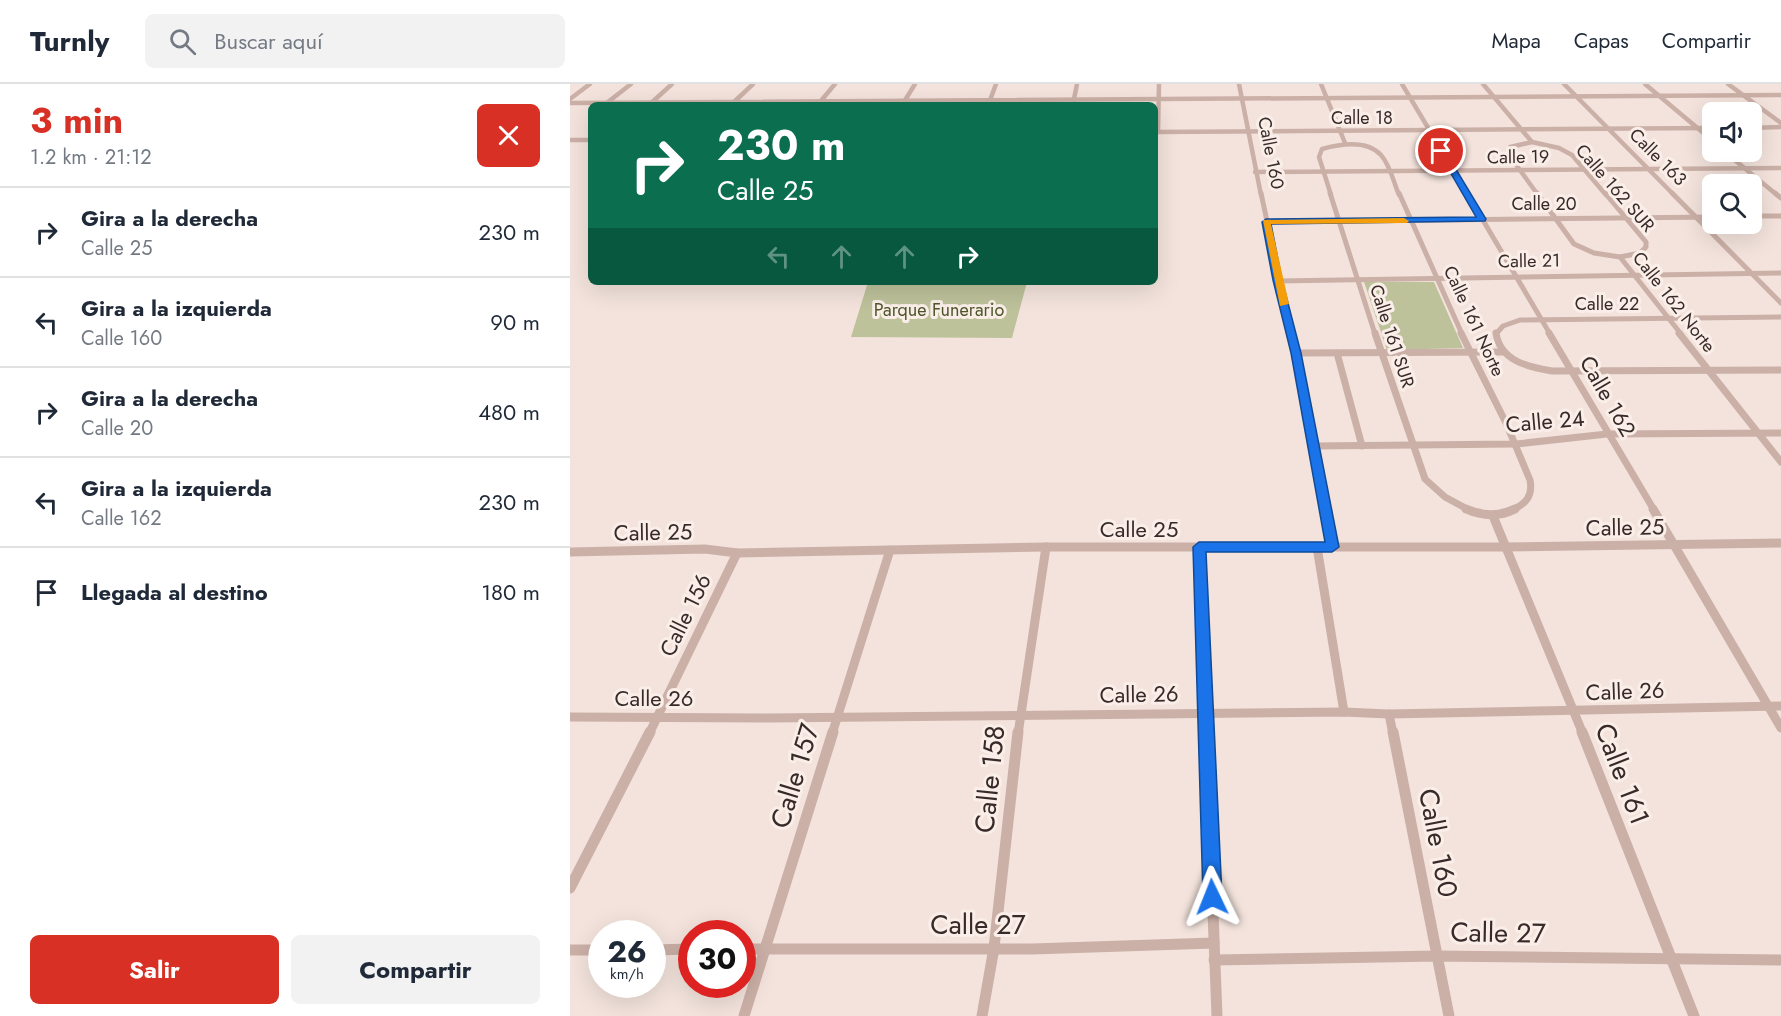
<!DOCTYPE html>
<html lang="es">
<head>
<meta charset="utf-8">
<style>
  body { margin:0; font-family:Jost,sans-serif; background:#f2f2f3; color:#1f2937; height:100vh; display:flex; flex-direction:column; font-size:22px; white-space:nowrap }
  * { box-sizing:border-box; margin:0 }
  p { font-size:20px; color:#747a83 }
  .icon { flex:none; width:33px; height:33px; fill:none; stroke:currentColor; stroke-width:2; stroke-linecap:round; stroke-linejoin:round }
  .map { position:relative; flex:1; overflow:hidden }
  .side { display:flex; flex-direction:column; background:#fff; width:570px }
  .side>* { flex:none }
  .top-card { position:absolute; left:18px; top:18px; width:570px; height:183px; border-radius:9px; box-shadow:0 6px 24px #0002; background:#0b6e4f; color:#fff; overflow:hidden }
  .buttons { position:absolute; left:1132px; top:18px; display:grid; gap:12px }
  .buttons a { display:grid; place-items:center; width:60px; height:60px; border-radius:9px; background:#fff; box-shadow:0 6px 24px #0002; font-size:30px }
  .speed { position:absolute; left:18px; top:836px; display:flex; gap:12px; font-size:30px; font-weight:700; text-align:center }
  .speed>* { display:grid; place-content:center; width:78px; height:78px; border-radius:50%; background:#fff; box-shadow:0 6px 24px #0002; line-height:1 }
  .speed small { font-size:15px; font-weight:400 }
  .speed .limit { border:9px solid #d22; background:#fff; color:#111 }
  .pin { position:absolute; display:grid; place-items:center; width:51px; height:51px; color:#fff; margin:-26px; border:3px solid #fff; border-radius:50%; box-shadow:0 2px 6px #0007 }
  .me { position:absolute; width:66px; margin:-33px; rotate:358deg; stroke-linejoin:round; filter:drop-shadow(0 0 4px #0008) }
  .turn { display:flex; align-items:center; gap:21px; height:126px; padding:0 30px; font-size:27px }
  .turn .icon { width:78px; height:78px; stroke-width:2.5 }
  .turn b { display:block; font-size:42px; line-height:51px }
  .lanes { display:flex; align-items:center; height:57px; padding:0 30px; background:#0003; justify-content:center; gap:30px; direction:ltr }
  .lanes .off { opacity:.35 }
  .round { display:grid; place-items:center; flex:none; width:63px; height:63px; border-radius:9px; background:#f2f2f3 }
  .head { display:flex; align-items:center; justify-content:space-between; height:102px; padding:0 30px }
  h1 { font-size:36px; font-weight:700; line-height:45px; color:#d93025 }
  .primary-button { display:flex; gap:12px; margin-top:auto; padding:12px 30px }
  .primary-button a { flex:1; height:69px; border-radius:9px; background:#d93025; color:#fff; font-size:24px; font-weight:700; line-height:69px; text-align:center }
  .primary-button a+a { background:#f2f2f3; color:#1f2937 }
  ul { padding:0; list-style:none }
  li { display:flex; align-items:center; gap:18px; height:90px; padding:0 30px; border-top:2px solid #e0e1e3 }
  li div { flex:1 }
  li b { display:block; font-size:22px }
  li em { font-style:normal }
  header { display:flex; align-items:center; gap:36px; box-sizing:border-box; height:84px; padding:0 30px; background:#fff; border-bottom:2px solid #e0e1e3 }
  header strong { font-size:28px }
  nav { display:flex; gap:33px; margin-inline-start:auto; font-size:21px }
  .search { width:420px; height:54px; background:#f2f2f3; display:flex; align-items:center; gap:15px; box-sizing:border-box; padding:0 21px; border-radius:9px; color:#747a83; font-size:22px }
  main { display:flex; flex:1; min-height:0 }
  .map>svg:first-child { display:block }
</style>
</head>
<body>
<header>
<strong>Turnly</strong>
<div class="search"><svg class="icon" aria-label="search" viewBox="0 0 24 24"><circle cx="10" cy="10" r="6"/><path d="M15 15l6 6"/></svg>Buscar aquí</div>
<nav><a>Mapa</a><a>Capas</a><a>Compartir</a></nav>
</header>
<main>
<section class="side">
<div class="head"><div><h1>3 min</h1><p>1.2 km · 21:12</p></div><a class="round" style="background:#d93025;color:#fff"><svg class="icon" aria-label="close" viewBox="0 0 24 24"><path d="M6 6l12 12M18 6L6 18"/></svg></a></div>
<ul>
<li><svg class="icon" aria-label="right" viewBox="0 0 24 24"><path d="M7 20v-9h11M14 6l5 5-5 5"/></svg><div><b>Gira a la derecha</b><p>Calle 25</p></div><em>230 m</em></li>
<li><svg class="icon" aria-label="left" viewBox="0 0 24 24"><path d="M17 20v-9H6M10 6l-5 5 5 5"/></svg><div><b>Gira a la izquierda</b><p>Calle 160</p></div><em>90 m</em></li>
<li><svg class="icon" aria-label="right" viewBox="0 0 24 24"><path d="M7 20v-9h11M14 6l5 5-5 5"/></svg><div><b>Gira a la derecha</b><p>Calle 20</p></div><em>480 m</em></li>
<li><svg class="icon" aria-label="left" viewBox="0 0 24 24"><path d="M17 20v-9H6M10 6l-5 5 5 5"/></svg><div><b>Gira a la izquierda</b><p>Calle 162</p></div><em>230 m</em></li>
<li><svg class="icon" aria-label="arrive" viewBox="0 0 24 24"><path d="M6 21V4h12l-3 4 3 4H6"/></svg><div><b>Llegada al destino</b></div><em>180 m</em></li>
</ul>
<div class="primary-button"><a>Salir</a><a>Compartir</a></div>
</section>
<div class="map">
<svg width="1211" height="932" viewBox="0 0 1211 932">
  <rect width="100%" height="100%" fill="#f3e3dc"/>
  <g fill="#bdc29b">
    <polygon points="298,198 457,198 442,254 281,253"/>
    <polygon points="794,198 864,198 893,264 817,266"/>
  </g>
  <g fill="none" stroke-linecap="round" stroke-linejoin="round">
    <g stroke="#cbb0a7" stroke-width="4.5">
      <polyline points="669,0 691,111"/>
      <polyline points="751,0 775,59"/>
      <polyline points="832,0 898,111"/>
      <polyline points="913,0 962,58 940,63 939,71 968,111"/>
      <polyline points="994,0 1104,111"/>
      <polyline points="1075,0 1143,57"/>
      <polyline points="1158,0 1211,39"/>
      <polyline points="0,15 20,0"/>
      <polyline points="38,18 61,0"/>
      <polyline points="164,18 183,0"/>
      <polyline points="250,18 265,0"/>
      <polyline points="334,18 345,0"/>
      <polyline points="0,19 1211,11"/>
      <polyline points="419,19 426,0"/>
      <polyline points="80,20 102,0"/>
      <polyline points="503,20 507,0"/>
      <polyline points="1182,44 1211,43"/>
      <polyline points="585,48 1143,44"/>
      <polyline points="588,48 589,0"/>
      <polyline points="0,56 21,56"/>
      <polyline points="962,58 989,64 1002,71 1036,111"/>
      <polyline points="1155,68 1207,111"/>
      <polyline points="685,88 1211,84"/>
      <path d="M761 111 749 73 752 65C770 60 796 55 811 71 820 81 824 99 829 111"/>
    </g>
    <g stroke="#cbb0a7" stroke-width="5">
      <polyline points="691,109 721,250"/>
      <polyline points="760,109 805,250"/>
      <polyline points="829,109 892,250"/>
      <polyline points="897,109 980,250"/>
      <polyline points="967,109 1004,160 1024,169 1050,173 1111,250"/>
      <polyline points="1035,109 1076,158 1076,163 1070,169 1050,173"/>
      <polyline points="1102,109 1211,219"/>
      <polyline points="1205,109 1211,114"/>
      <polyline points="1182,132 1211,132"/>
      <polyline points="697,138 1143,133"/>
      <polyline points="708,197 1211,189"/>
      <polyline points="926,250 933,242 950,236 1211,233"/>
    </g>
    <g stroke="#cbb0a7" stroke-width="7">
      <polyline points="721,249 755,426"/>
      <polyline points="805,249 855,395 875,413 899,426"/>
      <path d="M891 249 936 339 960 396C963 412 956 420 942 426"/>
      <path d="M926 249C930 277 958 283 982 287L1211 286"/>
      <polyline points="979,249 1084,426"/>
      <polyline points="1109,249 1211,378"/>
      <polyline points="726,269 932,268"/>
      <polyline points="767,269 792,362"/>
      <polyline points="743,362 946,360 1037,350 1211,349"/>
    </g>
    <g stroke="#cbb0a7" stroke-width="9">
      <polyline points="755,425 762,463"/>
      <path d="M896 425C912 432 929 433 945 425"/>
      <polyline points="1083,425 1211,644"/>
      <polyline points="923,432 1013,650"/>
      <polyline points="629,463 636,650"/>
      <polyline points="747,463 774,628"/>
      <polyline points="0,468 135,465 167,469 476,463 935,463 1211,459"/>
      <polyline points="819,630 823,650"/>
      <polyline points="0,633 200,634 774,628 819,630 1211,622"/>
      <polyline points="79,650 167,469"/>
      <polyline points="262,650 320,466"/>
      <polyline points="448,650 476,463"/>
    </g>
    <g stroke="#cbb0a7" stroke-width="11">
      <polyline points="636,648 647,932"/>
      <polyline points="823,648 879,932"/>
      <polyline points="1012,648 1124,932"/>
      <polyline points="0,804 80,648"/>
      <polyline points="172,865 462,865 644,859"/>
      <polyline points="0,866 32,866"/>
      <polyline points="82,866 122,865"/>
      <polyline points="644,876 867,872 1211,876"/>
      <polyline points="174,932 263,648"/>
      <polyline points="412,932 424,864 448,648"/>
    </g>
  </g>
  <polygon fill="#1a73e8" stroke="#114b97" stroke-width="1.5" points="871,65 875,67 916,135 915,137 701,140 712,196 731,269 769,463 762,468 636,468 652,813 649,819 642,822 636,819 633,813 623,463 629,458 755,458 721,269 703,196 692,138 696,135 906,133 868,67"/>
  <polygon fill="#f59e0b" points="834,134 839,137 837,139 701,140 719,220 710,222 693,136"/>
  <g text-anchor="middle" stroke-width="6" stroke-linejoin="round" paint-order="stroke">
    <g font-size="18" fill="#382a28" stroke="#faeee8">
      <text x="792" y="40">Calle 18</text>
      <text transform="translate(701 69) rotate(79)" y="6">Calle 160</text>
      <text transform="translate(948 73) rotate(-1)" y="6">Calle 19</text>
      <text transform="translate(1088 73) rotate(45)" y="6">Calle 163</text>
      <text transform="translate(1045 104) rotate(49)" y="6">Calle 162 SUR</text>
      <text x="974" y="126">Calle 20</text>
      <text transform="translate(959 177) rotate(-1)" y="6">Calle 21</text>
      <text transform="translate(1104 218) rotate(52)" y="6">Calle 162 Norte</text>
      <text x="1037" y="226">Calle 22</text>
      <text transform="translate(904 237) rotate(65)" y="6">Calle 161 Norte</text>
      <text transform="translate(822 252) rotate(72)" y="6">Calle 161 SUR</text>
    </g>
    <g font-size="18" fill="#4f562b" stroke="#faeee8">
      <text x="369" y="232">Parque Funerario</text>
    </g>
    <g font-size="22" fill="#382a28" stroke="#faeee8">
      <text transform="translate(1038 312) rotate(60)" y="8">Calle 162</text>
      <text transform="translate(975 337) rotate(-5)" y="8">Calle 24</text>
      <text transform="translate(1055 443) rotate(-1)" y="8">Calle 25</text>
      <text x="569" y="453">Calle 25</text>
      <text transform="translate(83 448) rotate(-1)" y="8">Calle 25</text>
      <text transform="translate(115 531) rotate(-64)" y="8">Calle 156</text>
      <text transform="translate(1055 607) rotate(-2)" y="8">Calle 26</text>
      <text transform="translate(569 610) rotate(-1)" y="8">Calle 26</text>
      <text x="84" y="622">Calle 26</text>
    </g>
    <g font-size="27" fill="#382a28" stroke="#faeee8">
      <text transform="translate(1052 690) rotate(69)" y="9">Calle 161</text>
      <text transform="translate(225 692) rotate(-73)" y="9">Calle 157</text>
      <text transform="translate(420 695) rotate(-84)" y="9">Calle 158</text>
      <text transform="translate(868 759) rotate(79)" y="9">Calle 160</text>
      <text x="408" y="850">Calle 27</text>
      <text transform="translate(928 849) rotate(1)" y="9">Calle 27</text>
    </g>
  </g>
</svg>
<div class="buttons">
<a><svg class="icon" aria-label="sound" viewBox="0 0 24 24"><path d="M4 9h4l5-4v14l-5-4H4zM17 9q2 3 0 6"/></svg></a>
<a><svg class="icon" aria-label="search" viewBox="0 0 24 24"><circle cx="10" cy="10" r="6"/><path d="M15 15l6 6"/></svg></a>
</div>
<div class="speed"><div>26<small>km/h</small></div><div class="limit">30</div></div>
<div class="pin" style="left:871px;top:67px;background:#d93025"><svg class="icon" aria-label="arrive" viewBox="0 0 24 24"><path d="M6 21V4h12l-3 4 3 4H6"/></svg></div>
<svg class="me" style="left:642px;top:813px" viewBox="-20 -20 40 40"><path d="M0-17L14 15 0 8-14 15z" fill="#1a73e8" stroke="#fff" stroke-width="4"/></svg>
<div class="top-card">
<div class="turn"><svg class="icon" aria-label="right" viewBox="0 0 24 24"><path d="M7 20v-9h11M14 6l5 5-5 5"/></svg><div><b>230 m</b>Calle 25</div></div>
<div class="lanes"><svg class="icon off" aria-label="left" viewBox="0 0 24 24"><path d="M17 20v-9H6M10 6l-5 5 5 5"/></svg><svg class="icon off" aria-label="ahead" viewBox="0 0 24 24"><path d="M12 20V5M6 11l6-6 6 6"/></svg><svg class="icon off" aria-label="ahead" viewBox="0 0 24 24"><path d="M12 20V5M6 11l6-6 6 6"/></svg><svg class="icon" aria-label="right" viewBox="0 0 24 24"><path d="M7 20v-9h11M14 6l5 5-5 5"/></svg></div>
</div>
</div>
</main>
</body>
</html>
